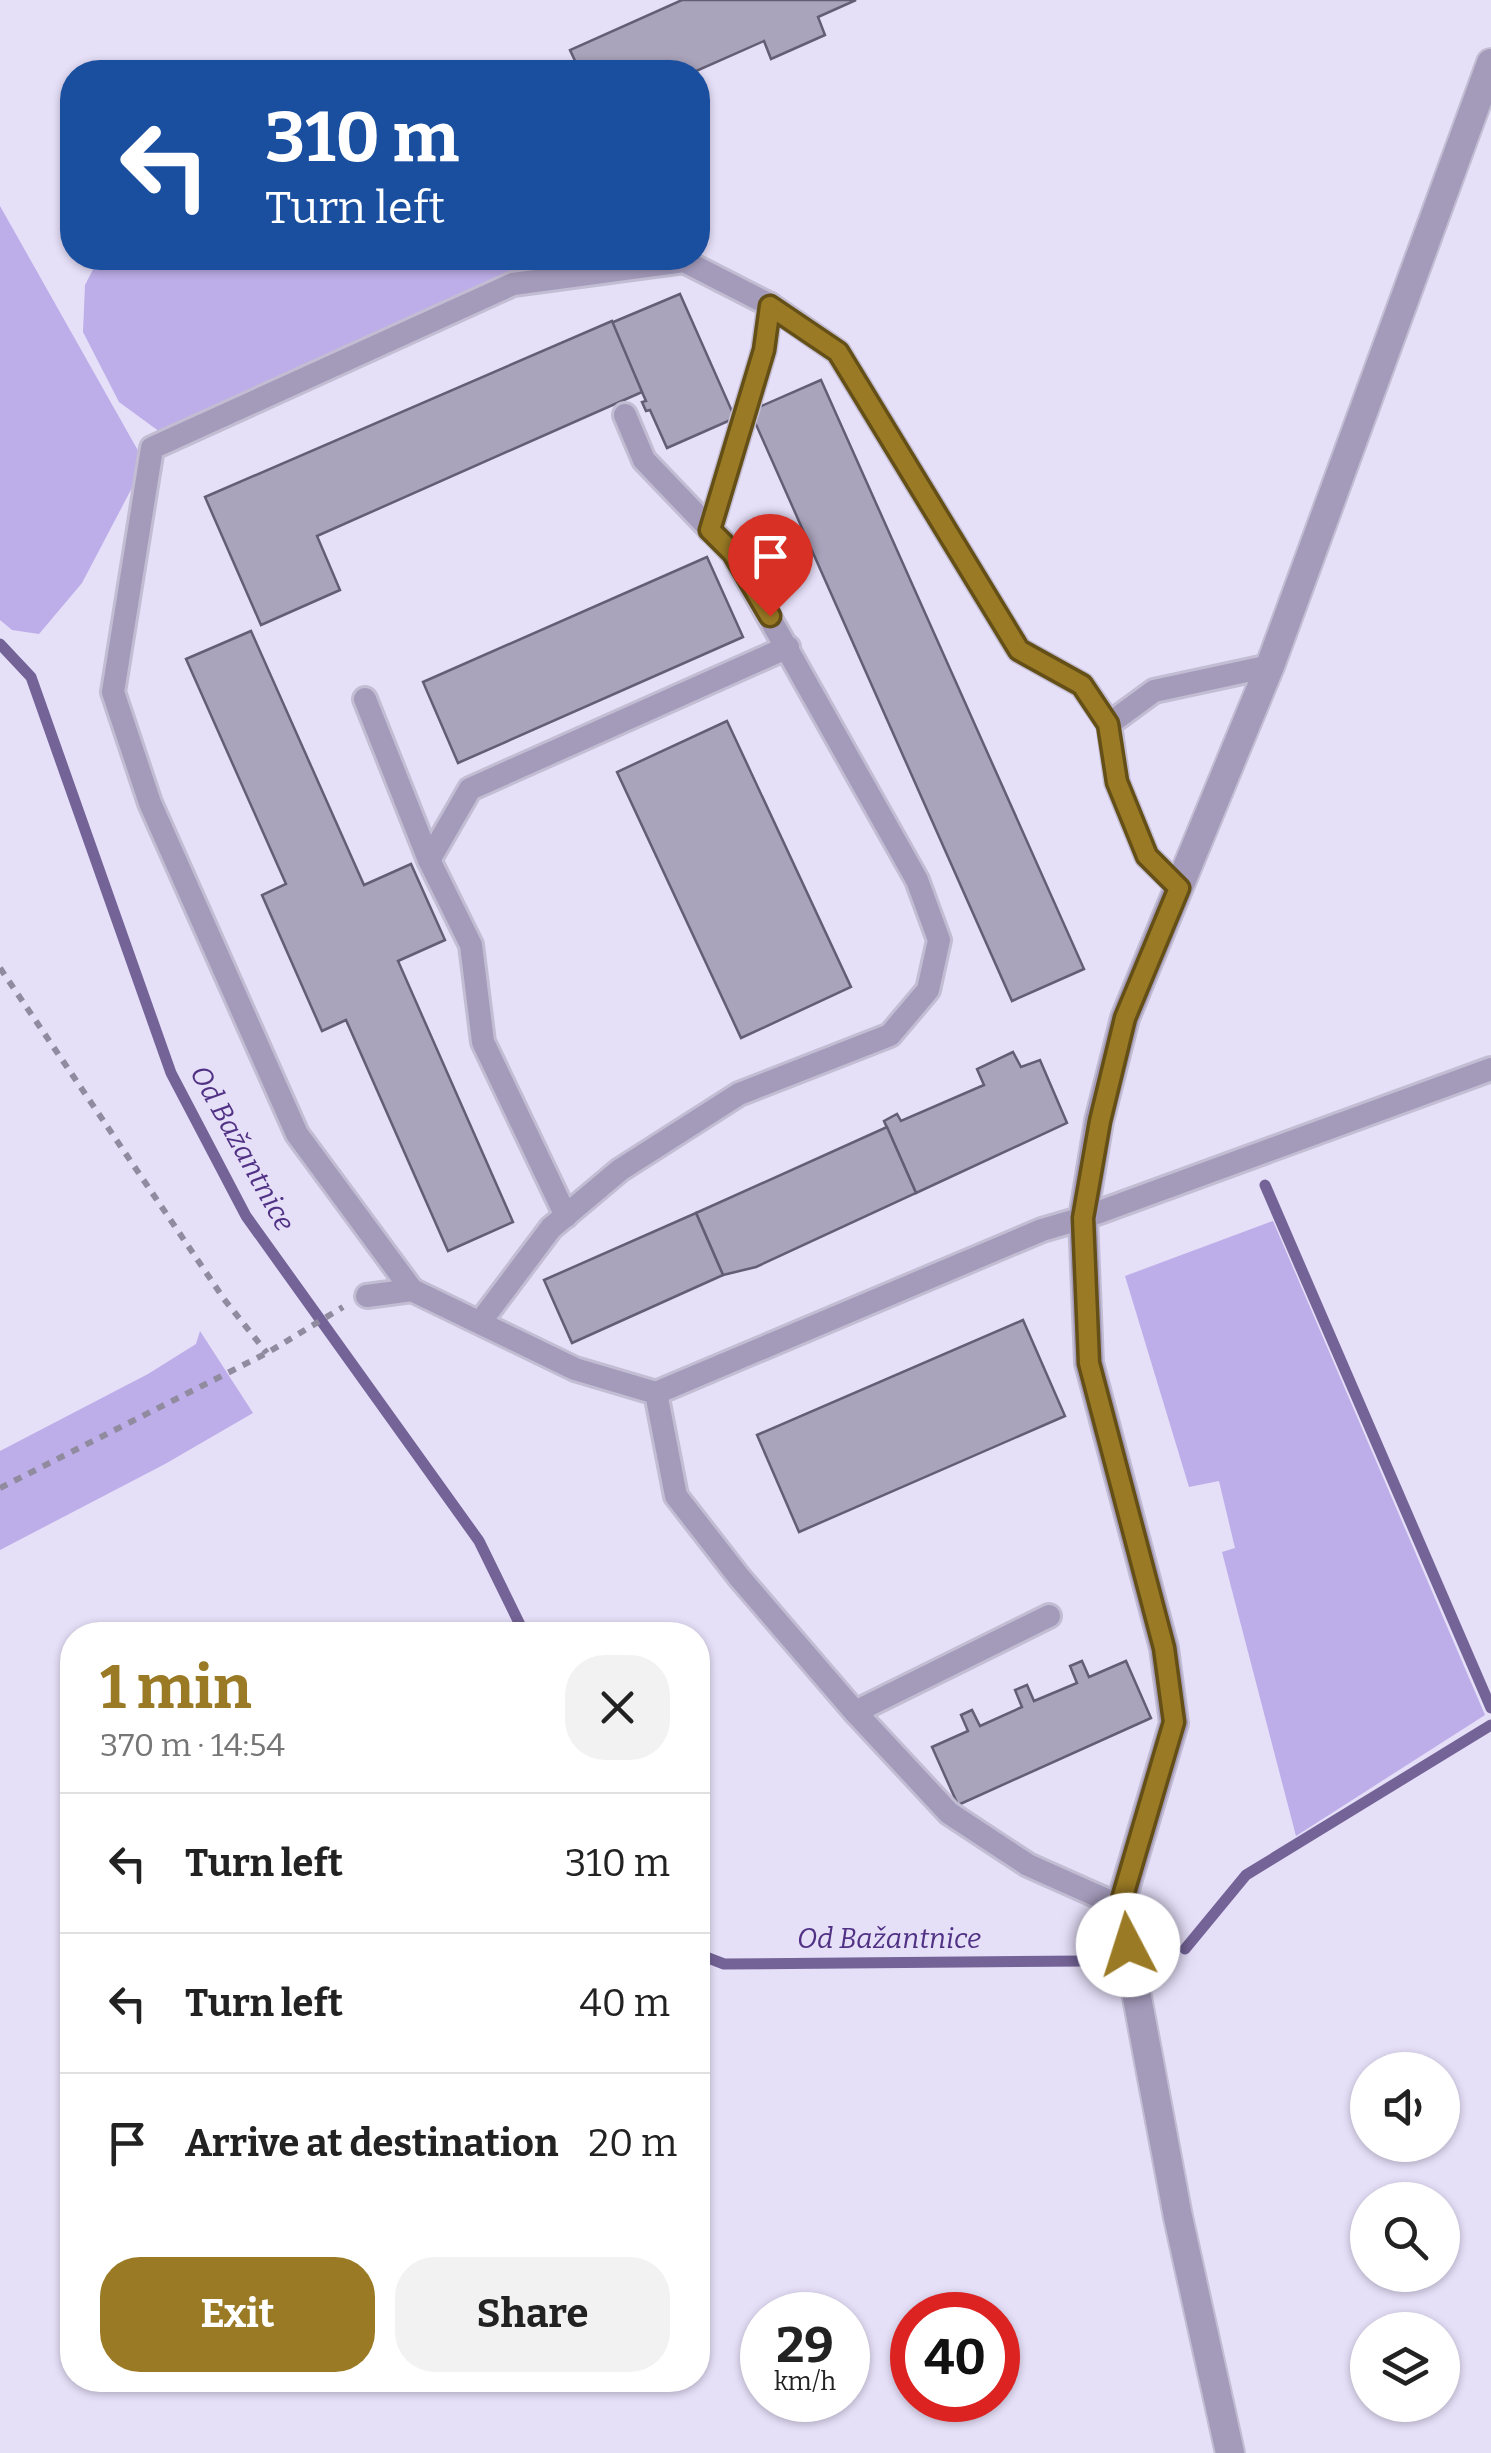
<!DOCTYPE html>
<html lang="en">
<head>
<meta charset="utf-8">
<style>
  body { margin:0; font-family:Bitter,serif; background:#f2f2f2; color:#222; height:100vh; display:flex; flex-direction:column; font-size:38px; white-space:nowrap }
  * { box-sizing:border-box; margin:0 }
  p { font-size:32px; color:#767676 }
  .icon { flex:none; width:55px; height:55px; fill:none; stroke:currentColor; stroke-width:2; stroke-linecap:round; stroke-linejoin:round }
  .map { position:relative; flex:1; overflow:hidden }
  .side { position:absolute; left:60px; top:1622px; width:650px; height:770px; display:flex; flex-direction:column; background:#fff; border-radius:40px; box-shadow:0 2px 8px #0004 }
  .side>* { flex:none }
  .guide { position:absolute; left:60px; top:60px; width:650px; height:210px; border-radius:40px; box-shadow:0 2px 8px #0004; background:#1a4fa0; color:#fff; overflow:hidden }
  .tools { position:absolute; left:1350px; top:2052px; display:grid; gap:20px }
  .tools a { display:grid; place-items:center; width:110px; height:110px; border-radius:50%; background:#fff; box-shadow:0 2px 8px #0004; font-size:50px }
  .speed { position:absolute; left:740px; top:2292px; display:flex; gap:20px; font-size:50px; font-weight:700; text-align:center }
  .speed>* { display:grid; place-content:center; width:130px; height:130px; border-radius:50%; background:#fff; box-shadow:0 2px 8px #0004; line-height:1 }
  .speed small { font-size:25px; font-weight:400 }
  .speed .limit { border:15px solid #d22; background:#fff; color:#111 }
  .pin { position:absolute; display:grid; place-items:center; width:85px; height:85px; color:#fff; margin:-102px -42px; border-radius:50% 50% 50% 0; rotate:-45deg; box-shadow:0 0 10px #0007 }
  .pin .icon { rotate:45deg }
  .me { position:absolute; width:110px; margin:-55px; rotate:355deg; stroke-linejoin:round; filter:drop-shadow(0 0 8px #0008) }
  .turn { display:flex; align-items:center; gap:35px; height:210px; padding:0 40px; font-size:45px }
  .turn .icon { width:130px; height:130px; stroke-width:2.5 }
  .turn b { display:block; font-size:70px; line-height:85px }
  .round { display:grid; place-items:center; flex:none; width:105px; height:105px; border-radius:40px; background:#f2f2f2 }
  .summary { display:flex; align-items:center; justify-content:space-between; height:170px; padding:0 40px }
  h1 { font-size:60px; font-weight:700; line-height:75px; color:#9a7a24 }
  .button { display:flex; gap:20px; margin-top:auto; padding:20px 40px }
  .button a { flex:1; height:115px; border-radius:40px; background:#9a7a24; color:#fff; font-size:40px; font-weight:700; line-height:115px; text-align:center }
  .button a+a { background:#f2f2f2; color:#222 }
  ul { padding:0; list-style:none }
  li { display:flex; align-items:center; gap:30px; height:140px; padding:0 40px; border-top:2px solid #e0e0e0 }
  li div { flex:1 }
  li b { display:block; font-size:38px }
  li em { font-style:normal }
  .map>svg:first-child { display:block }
</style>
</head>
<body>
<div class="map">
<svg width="1491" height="2453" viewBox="0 0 1491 2453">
  <rect width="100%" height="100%" fill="#e5dff8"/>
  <g fill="#bdade8">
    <polygon points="0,206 145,463 82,583 39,634 12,630 0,620"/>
    <polygon points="99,258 525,258 526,260 513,284 171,440 119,402 83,332 85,285"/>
    <polygon points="1273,1221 1485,1715 1296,1836 1222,1552 1235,1548 1219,1481 1189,1487 1125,1276"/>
    <polygon points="200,1331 253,1413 165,1464 0,1550 0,1451 148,1374 196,1344"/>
  </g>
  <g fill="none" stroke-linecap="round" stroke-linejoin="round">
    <g stroke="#736396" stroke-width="11">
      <polyline points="0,644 31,677 171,1073 246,1216 479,1541 525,1635"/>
      <polyline points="1265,1185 1491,1708"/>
      <polyline points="1185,1949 1246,1875 1491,1725"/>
      <polyline points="698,1954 724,1964 1083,1961"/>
    </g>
  </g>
  <g fill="#a9a3bb" stroke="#645e74" stroke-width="2.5">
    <polygon points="682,0 856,0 818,17 825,35 771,59 764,41 694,72 574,72 578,67 570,50"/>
    <polygon points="680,294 735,418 667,448 650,410 646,411 642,402 646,401 611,323"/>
    <polygon points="612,321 642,392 317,536 340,590 261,625 205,497"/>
    <polygon points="821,380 1084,969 1012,1001 750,411"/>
    <polygon points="707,557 743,637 458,763 423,682"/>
    <polygon points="251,631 364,885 411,864 445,940 398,961 513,1222 448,1251 346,1020 322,1031 262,895 286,884 186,659"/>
    <polygon points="727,721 851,987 741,1038 617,772"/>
    <polygon points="1013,1052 1021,1067 1040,1060 1067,1123 916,1193 884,1121 897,1114 901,1121 984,1085 977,1069"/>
    <polygon points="887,1127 916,1193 756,1267 723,1275 696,1213"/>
    <polygon points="696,1213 723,1275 572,1343 544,1280"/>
    <polygon points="1023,1320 1065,1416 799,1532 757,1435"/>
    <polygon points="1082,1661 1089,1677 1126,1661 1151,1718 958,1805 932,1747 968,1731 961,1715 972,1710 980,1726 1022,1707 1015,1690 1027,1685 1034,1701 1077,1683 1070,1666"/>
  </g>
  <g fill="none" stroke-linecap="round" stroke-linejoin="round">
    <g stroke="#c3bdd4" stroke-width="28">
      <g id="service">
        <polyline points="710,530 764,350 770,305"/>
        <polyline points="365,699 429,860 471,945 483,1042 566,1216"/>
        <polyline points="1109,724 1154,691 1270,666"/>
        <polyline points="429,860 470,789 788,647"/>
        <polyline points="412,1290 297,1134 150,803 113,692 152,448 513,284 684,261 770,305 838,352 1019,650 1082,685 1109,724 1117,782 1147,856 1179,887"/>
        <polyline points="367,1296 412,1290 575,1369 656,1393 1042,1230 1083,1218 1491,1069"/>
        <polyline points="481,1321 551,1228 620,1170 739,1094 890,1035 928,990 939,940 917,880 733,553 644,460 625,415"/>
        <polyline points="656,1393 676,1496 739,1577 855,1712 1049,1616"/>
        <polyline points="855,1712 949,1813 1028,1865 1120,1906"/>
      </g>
    </g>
    <g stroke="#c3bdd4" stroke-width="32">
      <polyline id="tertiary" points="1230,2453 1178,2217 1120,1906 1174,1723 1164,1648 1089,1363 1083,1218 1099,1121 1125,1018 1270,666 1491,63"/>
    </g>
    <g stroke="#908b9e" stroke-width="6" stroke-dasharray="8 8" stroke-linecap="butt">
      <polyline points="0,968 224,1299 267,1353"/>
      <polyline points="0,1488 267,1353 343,1307"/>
    </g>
    <use href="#service" stroke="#a49bbb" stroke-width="22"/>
    <use href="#tertiary" stroke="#a49bbb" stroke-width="28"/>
  </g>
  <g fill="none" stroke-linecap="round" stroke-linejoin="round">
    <g stroke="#644f17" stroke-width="25">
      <polyline id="route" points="770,616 733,553 710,530 764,350 770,306 838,352 1019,650 1082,685 1108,724 1117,782 1147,856 1179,888 1125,1018 1100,1121 1083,1218 1089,1363 1164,1648 1174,1722 1120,1906 1128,1945"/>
    </g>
    <use href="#route" stroke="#9a7a24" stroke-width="18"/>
  </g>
  <g text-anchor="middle" stroke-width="8" stroke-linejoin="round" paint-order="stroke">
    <g font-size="28" font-style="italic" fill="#503184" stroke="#e5dff8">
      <text transform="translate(243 1148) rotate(61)" y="10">Od Bažantnice</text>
      <text x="889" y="1948">Od Bažantnice</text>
    </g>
  </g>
</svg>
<div class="tools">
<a><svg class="icon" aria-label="sound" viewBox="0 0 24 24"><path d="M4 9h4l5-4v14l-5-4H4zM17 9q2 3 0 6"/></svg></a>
<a><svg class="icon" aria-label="search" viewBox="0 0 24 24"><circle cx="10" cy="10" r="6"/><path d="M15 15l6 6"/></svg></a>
<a><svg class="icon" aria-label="layers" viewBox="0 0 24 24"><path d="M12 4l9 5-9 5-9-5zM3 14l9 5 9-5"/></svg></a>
</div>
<div class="speed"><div>29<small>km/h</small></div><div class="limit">40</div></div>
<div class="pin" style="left:770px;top:616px;background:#d93025"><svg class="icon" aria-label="arrive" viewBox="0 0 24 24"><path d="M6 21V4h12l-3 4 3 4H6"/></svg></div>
<svg class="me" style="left:1128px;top:1945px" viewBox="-20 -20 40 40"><circle r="19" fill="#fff"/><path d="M0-13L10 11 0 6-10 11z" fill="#9a7a24"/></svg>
<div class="guide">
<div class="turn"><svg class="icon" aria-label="left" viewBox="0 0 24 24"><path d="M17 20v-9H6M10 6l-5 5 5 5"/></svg><div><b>310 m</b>Turn left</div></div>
</div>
<section class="side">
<div class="summary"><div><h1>1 min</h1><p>370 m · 14:54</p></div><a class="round"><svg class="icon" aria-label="close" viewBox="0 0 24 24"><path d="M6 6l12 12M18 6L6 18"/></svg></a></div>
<ul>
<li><svg class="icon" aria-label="left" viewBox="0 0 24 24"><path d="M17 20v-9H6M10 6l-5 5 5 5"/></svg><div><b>Turn left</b></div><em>310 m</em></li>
<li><svg class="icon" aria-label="left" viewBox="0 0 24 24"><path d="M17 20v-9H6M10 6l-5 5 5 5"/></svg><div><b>Turn left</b></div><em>40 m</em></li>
<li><svg class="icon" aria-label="arrive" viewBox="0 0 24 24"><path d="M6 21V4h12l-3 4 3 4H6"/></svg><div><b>Arrive at destination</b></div><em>20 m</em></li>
</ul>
<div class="button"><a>Exit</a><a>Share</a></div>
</section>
</div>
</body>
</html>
